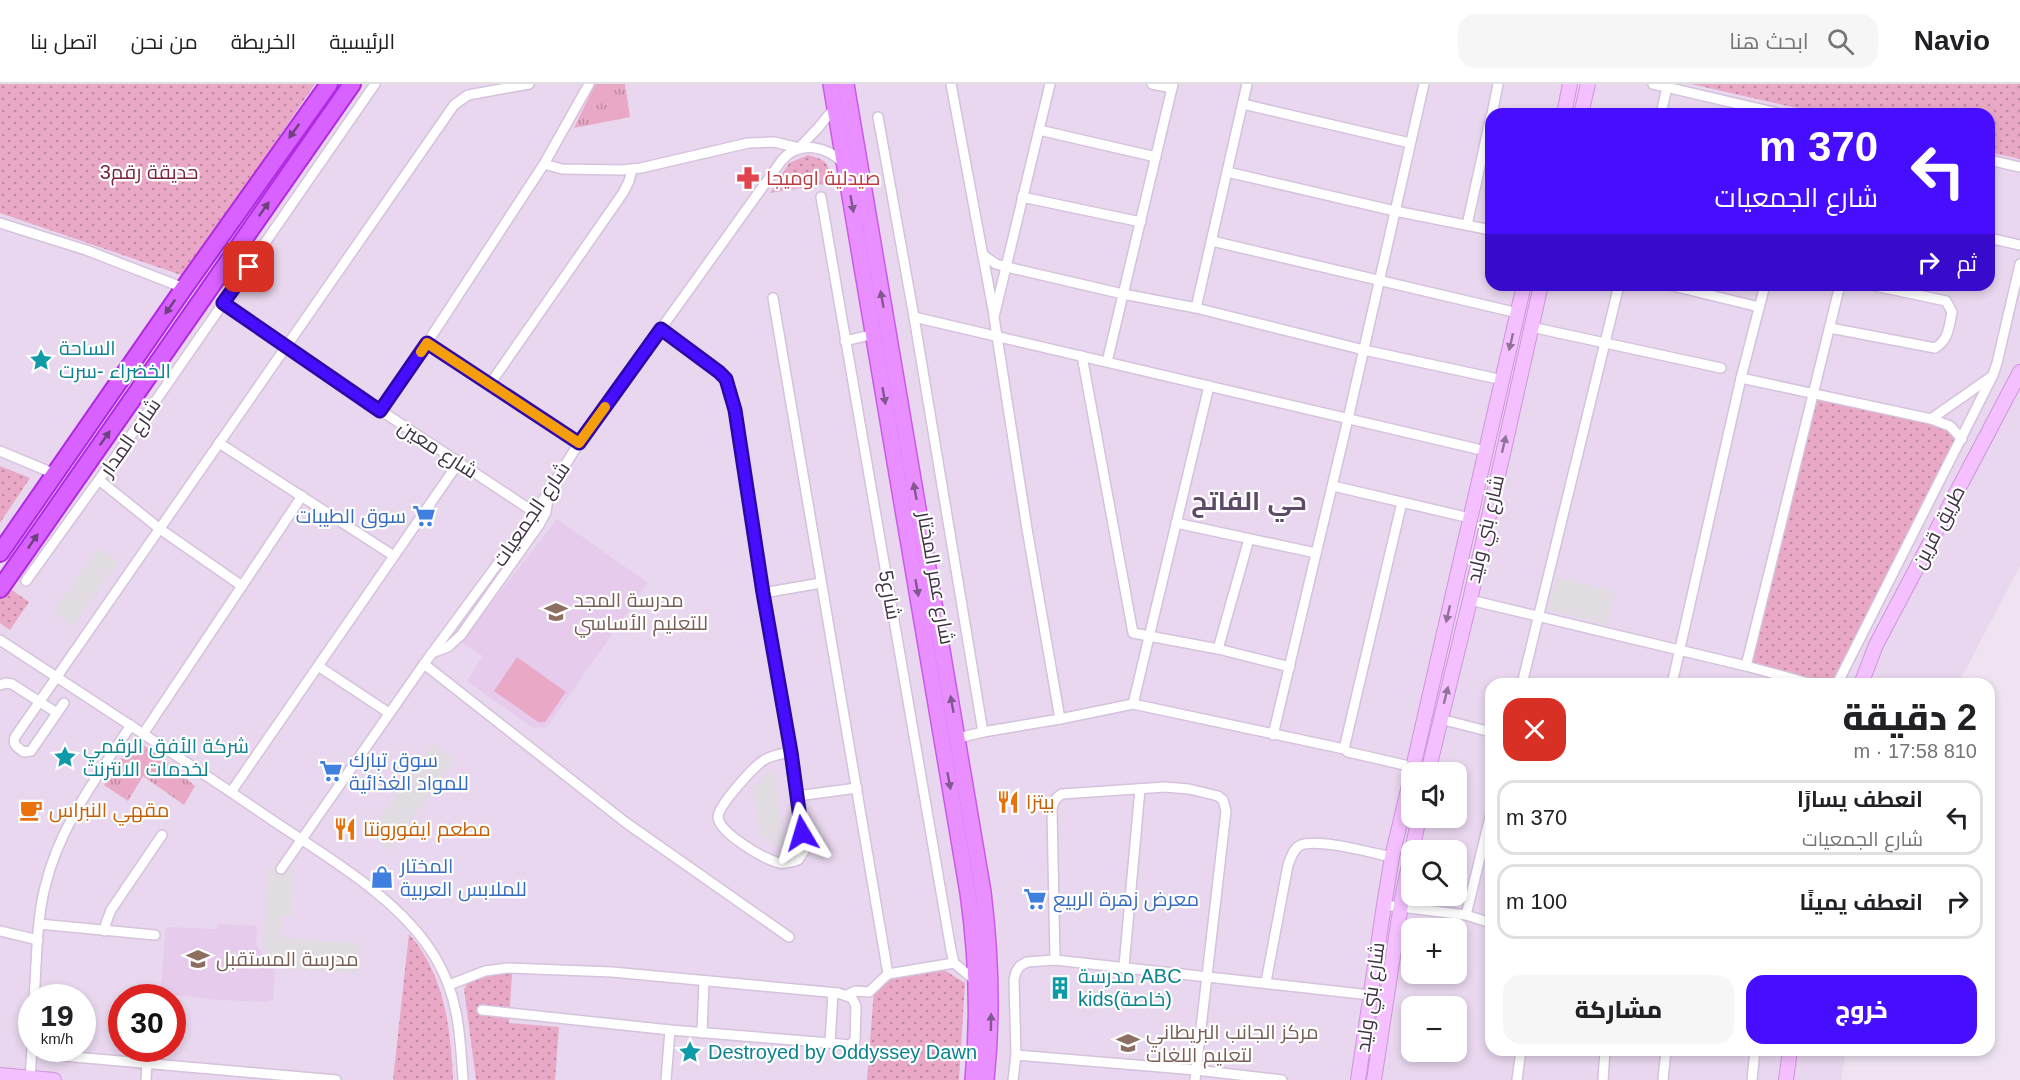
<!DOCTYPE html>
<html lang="ar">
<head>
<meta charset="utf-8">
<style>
  body { margin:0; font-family:Arial,Cairo,sans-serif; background:#f6f6f6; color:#202124; direction:rtl; height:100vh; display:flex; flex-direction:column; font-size:22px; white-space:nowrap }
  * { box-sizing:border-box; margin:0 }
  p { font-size:20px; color:#757577 }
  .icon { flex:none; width:33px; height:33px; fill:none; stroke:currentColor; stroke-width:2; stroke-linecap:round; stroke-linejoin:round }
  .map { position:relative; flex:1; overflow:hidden; direction:ltr }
  .sheet { position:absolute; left:1485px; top:594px; width:510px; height:378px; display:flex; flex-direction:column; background:#fff; border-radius:18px; box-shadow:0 3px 9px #0003; direction:rtl }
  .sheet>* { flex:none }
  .banner { position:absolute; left:1485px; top:24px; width:510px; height:183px; border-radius:18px; box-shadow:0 3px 9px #0003; direction:rtl; background:#460dff; color:#fff; overflow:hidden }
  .tools { position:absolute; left:1401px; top:678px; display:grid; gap:12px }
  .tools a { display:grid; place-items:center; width:66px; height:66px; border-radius:12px; background:#fff; box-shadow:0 3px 9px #0003; font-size:30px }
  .speed { position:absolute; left:18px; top:900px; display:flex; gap:12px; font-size:30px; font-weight:700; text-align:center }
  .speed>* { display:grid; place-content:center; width:78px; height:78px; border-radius:50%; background:#fff; box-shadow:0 3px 9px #0003; line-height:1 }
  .speed small { font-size:15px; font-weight:400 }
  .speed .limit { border:9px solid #d22; background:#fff; color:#111 }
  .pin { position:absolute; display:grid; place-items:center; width:51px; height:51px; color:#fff; margin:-26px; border-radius:12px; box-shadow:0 3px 9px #0006 }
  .me { position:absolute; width:66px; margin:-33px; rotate:353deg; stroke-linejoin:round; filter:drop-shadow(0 0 4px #0008) }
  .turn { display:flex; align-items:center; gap:21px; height:126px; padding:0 18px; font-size:27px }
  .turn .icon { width:78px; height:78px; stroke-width:2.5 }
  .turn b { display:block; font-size:42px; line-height:51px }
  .then { display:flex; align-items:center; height:57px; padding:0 18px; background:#0003; gap:12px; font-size:22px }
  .round { display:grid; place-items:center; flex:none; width:63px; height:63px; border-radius:18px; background:#f6f6f6 }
  .overview { display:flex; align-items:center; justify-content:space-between; height:102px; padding:0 18px }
  h1 { font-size:36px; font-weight:800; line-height:45px }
  .cta { display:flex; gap:12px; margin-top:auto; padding:12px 18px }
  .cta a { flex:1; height:69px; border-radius:18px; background:#460dff; color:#fff; font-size:24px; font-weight:800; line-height:69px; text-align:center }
  .cta a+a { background:#f6f6f6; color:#202124 }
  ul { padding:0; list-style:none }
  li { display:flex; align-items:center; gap:18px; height:75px; margin:0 12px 9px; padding:0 6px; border:3px solid #e0e0e0; border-radius:18px }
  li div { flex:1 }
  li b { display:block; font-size:22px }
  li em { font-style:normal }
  header { display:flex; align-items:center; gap:36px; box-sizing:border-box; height:84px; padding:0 30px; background:#fff; border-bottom:2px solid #e0e0e0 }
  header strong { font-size:28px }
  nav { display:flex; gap:33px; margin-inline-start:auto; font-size:21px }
  .search { width:420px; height:54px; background:#f6f6f6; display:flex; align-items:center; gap:15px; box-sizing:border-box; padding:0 21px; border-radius:18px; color:#757577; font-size:22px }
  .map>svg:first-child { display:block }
</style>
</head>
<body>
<header>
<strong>Navio</strong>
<div class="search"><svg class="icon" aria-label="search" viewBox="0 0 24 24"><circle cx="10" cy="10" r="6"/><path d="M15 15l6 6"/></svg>ابحث هنا</div>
<nav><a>الرئيسية</a><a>الخريطة</a><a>من نحن</a><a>اتصل بنا</a></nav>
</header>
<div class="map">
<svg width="2020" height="996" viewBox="0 0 2020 996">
  <defs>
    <pattern id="grass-tufts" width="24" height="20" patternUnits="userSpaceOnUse" patternTransform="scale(1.5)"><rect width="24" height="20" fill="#e9a9c6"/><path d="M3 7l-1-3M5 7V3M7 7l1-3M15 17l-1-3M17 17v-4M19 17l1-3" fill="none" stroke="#be8aa2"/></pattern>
    <pattern id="park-dots" width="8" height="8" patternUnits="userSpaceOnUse" patternTransform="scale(1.5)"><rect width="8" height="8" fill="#e9a9c6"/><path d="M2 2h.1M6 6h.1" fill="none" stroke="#be8aa2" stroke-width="1.8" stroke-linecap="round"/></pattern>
  </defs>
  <rect width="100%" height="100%" fill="#efe3f2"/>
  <path fill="#e8d7ee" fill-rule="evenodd" d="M0 0H2020V482L1958 600H1491V966H1846L1841 996H0ZM1491 30H1989V201H1491ZM1412 688H1456V734H1412ZM1412 766H1456V812H1412ZM1412 844H1456V890H1412ZM32 914H82V964H32ZM122 914H172V964H122ZM1412 922H1456V968H1412Z"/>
  <g fill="#e6cbec">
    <polygon points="557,435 648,499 547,643 533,644 467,597 483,572 461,558"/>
    <polygon points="218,840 257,842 256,861 275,885 273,915 269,918 219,916 168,910 161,904 166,843 216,845"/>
  </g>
  <g fill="url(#grass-tufts)">
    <polygon points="595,0 625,0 630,33 574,44"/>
    <polygon points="141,660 151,666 195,702 184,721 143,692 128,717 104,701 129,664"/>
  </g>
  <g fill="url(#park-dots)">
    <polygon points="0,0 315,0 184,192 0,129"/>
    <polygon points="1691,0 2020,0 2020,75 1989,68 1989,30 1823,30"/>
    <path d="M808 71C829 77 828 78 831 99L770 109 789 79Z"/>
    <polygon points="1808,310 1950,344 1955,349 1957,359 1837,600 1812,600 1744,583"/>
    <polygon points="0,382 30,394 0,439"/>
    <polygon points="6,502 29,518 10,546 0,539 0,511"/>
    <path d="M409 850C444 890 451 944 453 996H393Z"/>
    <polygon points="941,884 965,899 959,996 867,996 874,906 885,894"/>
    <polygon points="498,889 512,890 509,939 559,943 555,996 476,996 464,905 468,899"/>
  </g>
  <polygon fill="#e9a9c6" points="517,573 566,608 545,638 538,638 494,607"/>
  <g fill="#e0dce2">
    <polygon points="99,464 118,478 73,542 53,528"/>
    <polygon points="1556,493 1615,508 1607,541 1548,526"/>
    <polygon points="433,660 454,676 390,766 368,750"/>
    <polygon points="774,688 784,762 770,760 768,754 761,754 752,704 760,699 765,691"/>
    <polygon points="268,784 294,786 291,833 282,832 280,853 359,860 356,889 280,884 263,863"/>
  </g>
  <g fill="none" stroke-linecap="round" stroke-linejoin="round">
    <g stroke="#d5c2dc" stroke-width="12">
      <g id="street">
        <polyline points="951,0 994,231"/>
        <polyline points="1050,0 994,233 1027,445 1060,635"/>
        <polyline points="1152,0 1172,4"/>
        <polyline points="1653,0 1782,30"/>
        <polyline points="1243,20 1410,59"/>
        <polyline points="1492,30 1498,0"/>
        <polyline points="1661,30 1667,3"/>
        <polyline points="878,33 914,233 983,648"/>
        <polyline points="1039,46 1156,73"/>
        <polyline points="1989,76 2020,83"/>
        <polyline points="544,80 562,85 622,86 641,84 748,59 774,58 799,64 818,44 836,22"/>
        <polyline points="1227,88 1395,127 1491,146"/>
        <polyline points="821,113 951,866 954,879 977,898"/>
        <polyline points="1022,113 1141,138"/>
        <polyline points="0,139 86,166 184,204"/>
        <polyline points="1467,141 1491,32"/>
        <polyline points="1989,154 2020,161"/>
        <polyline points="1212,157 1518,229"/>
        <polyline points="983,171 996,180 1007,183 1123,210 1196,224 1364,266 1503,296"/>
        <polyline points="1669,201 1759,223"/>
        <polyline points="773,214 888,890"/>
        <path d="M223 219C326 292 431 359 535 429"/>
        <polyline points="1196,224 1247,0"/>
        <polyline points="914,233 1486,367"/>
        <polyline points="1531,243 1721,284"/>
        <path d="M1830 244 1935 264C1949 256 1949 242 1952 228L1946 217 1871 201"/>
        <path d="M661 245 719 288 726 295 735 326 763 509 791 668 804 767 798 776C792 778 786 780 780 779 765 776 719 749 718 733 718 722 754 682 764 676 772 671 782 670 791 668"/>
        <polyline points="845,257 874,250"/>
        <polyline points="427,259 579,359"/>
        <polyline points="1082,272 1133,549 1218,565 1290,583"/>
        <polyline points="1107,278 1173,0"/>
        <polyline points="1741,294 1931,335 1950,342 1962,355"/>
        <polyline points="490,300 623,109 629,97 632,85"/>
        <polyline points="380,327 427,259 544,80 589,0"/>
        <polyline points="1931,335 1991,293"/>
        <polyline points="219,359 394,472"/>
        <polyline points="0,367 55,390"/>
        <polyline points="99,396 160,445 242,502"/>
        <polyline points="1333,402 1470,434"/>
        <polyline points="1176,439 1316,469"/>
        <polyline points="26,497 150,325 375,0"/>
        <polyline points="763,509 821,499"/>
        <polyline points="1470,516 1746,582 1812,600"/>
        <path d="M0 556C90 615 180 673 269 734 325 772 400 814 435 873 459 913 460 951 463 996"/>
        <polyline points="1218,565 1249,455"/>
        <polyline points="432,569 448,563 461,551 539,441 546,428 549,409"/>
        <polyline points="424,580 625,738 789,853"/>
        <polyline points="318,582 389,629"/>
        <polyline points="1746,582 1840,201"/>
        <polyline points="1522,600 1619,201"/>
        <polyline points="1672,600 1741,294 1765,201"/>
        <polyline points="1837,600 1993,291 1997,279 2020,180"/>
        <polyline points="0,601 6,599 12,600 57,629"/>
        <path d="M64 619 31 667 24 668C18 664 12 661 15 653L454 21 468 11 529 0"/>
        <polyline points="1133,620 1209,302"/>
        <polyline points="1440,635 1491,648"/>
        <polyline points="143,650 302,412"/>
        <polyline points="1273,651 1348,335 1424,0"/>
        <polyline points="958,654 983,648 1060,635 1133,620 1344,665 1348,668 1413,683"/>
        <polyline points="1344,665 1402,418"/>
        <polyline points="231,708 459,378"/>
        <polyline points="797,712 857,704"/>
        <path d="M281 785 424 580 535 429 579 359 782 76C800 56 827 62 844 80"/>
        <polyline points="1384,821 1466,831 1491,839"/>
        <polyline points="1466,831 1491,729"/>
        <polyline points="39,840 155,851"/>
        <polyline points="0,847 38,856"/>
        <polyline points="105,847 106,839 111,826 162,751"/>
        <path d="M1055 876 1052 726C1053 718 1055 714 1062 710L1165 703 1189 705 1218 712 1223 716 1226 727 1195 996"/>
        <polyline points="1124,882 1140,705"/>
        <path d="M1266 898 1288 781C1291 774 1293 764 1301 761 1318 754 1372 769 1392 773"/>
        <polyline points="449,901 485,887 508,884 612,888 838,909 852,914 856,922 855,957 849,961 830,959 833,909"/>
        <polyline points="847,911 855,907 869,908 888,890 954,879"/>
        <path d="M34 914C37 877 36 839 45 803 59 743 97 693 131 641"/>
        <polyline points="482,926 670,946 830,959"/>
        <polyline points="702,949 704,897"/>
        <polyline points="1016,971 1196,986 1282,996"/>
        <polyline points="63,972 336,996"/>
        <polyline points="30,996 32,964"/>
        <polyline points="146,996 147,979"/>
        <polyline points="666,996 670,946"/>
        <polyline points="1013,996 1016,971 1014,896 1016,888 1020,882 1027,878 1055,876 1370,911"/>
        <polyline points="1517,996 1521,966"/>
        <polyline points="1603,996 1605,966"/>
        <polyline points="1663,996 1666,966"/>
        <polyline points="1752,996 1755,966"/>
      </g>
    </g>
    <g stroke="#cf94db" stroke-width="16">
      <g id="secondary">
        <polyline points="1564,30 1570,0"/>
        <polyline points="1581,30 1588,0"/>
        <polyline points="1861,600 1876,561 2020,288"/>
        <polyline points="1412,688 1524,201"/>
        <polyline points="1428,688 1470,516 1541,201"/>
        <polyline points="1412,766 1419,734"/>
        <polyline points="0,991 54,996"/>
        <polyline points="1358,996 1384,821 1392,773 1412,689"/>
        <polyline points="1374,996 1402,814 1412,767"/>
        <polyline points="1786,996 1790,966"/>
      </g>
    </g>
    <g stroke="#ca5ae9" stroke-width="18">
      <g id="primary">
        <path d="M831 0 968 809C977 872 979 933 973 996"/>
        <path d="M846 0 983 808C991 873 993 931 986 996"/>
      </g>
    </g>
    <g stroke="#b02ae4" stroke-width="20">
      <g id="highway">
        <polyline points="0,469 184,204 329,0"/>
        <polyline points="0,505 352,0"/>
      </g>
    </g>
    <use href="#street" stroke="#fff" stroke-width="9"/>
    <use href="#secondary" stroke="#f5c0ff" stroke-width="14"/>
    <use href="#primary" stroke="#e98fff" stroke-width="15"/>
    <use href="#highway" stroke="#d861ff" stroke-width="16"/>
  </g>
  <defs><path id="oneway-solid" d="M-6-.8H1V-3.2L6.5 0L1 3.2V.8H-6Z" transform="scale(1.5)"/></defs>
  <g fill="#6d417c">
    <use href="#oneway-solid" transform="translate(294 47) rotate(126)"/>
    <use href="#oneway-solid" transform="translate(264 125) rotate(-55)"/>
    <use href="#oneway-solid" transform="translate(170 223) rotate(125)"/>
    <use href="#oneway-solid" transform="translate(105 354) rotate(-55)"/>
    <use href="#oneway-solid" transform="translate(33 457) rotate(-56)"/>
  </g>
  <g fill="#83588f">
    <use href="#oneway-solid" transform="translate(852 120) rotate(80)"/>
    <use href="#oneway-solid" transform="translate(882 215) rotate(-100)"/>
    <use href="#oneway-solid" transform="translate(884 312) rotate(80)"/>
    <use href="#oneway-solid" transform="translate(915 407) rotate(-100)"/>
    <use href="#oneway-solid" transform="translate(917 504) rotate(80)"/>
    <use href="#oneway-solid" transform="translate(952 620) rotate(-100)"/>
    <use href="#oneway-solid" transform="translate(949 697) rotate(80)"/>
    <use href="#oneway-solid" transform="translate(991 938) rotate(-89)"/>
  </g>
  <g fill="#917298">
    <use href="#oneway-solid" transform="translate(1511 258) rotate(103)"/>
    <use href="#oneway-solid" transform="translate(1504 360) rotate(-77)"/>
    <use href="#oneway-solid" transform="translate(1448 530) rotate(103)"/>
    <use href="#oneway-solid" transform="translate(1446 611) rotate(-76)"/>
  </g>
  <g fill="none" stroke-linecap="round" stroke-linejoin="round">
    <g stroke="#2e08a6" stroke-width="15">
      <polyline id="route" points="249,183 223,219 380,327 427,259 579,359 661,245 719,288 726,295 735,326 763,509 791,668 802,749"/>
    </g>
    <use href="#route" stroke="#460dff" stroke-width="10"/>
    <polyline stroke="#f59e0b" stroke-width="10" points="421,268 427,259 579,359 605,323"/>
  </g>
  <defs>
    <g id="pharmacy-bare" transform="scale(1.8)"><path d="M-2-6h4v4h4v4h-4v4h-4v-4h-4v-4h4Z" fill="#e0444e" stroke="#fff" stroke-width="2.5" paint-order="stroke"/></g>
    <g id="sight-bare" transform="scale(1.8)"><path d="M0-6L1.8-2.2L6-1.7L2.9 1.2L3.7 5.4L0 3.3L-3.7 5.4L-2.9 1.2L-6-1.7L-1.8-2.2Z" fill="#0f9aa8" stroke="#fff" stroke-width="2.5" paint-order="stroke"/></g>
    <g id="supermarket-bare" transform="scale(1.8)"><path d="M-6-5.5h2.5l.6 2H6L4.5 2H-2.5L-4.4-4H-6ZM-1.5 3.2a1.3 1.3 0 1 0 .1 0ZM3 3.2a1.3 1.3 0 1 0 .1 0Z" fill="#3f7fe0" stroke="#fff" stroke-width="2.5" paint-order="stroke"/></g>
    <g id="school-bare" transform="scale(1.8)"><path d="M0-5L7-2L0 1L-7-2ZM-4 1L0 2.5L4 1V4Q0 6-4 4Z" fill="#8d6e63" stroke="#fff" stroke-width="2.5" paint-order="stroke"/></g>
    <g id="restaurant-bare" transform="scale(1.8)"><path d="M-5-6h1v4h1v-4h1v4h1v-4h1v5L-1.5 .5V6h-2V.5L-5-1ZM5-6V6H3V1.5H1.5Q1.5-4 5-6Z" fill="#e8710a" stroke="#fff" stroke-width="2.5" paint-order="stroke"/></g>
    <g id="cafe-bare" transform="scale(1.8)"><path d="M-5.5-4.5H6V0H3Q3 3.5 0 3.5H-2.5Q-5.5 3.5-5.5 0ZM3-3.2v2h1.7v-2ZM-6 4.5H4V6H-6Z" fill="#e8710a" stroke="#fff" stroke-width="2.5" paint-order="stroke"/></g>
    <g id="shop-bare" transform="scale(1.8)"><path d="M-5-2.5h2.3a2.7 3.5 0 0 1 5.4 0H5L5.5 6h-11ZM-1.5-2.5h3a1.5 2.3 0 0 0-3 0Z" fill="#3f7fe0" stroke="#fff" stroke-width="2.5" paint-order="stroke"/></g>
    <g id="building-bare" transform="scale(1.8)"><path d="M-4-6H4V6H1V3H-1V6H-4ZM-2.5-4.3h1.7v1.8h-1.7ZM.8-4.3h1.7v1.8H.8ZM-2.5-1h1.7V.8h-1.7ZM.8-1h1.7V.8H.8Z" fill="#0f9aa8" stroke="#fff" stroke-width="2.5" paint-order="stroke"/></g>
  </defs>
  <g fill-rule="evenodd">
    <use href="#pharmacy-bare" x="748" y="94"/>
    <use href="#sight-bare" x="41" y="276"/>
    <use href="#supermarket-bare" x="424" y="432"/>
    <use href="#school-bare" x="556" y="528"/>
    <use href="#sight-bare" x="65" y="673"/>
    <use href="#supermarket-bare" x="331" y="687"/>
    <use href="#restaurant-bare" x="1008" y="718"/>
    <use href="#cafe-bare" x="31" y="726"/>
    <use href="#restaurant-bare" x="345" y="745"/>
    <use href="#shop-bare" x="382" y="793"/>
    <use href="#supermarket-bare" x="1035" y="815"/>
    <use href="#school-bare" x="198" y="875"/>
    <use href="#building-bare" x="1060" y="904"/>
    <use href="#school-bare" x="1128" y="959"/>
    <use href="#sight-bare" x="690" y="968"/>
  </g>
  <g text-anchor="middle" stroke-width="4.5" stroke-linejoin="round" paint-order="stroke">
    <g font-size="20" fill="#78243c" stroke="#fff">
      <text x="149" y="95">حديقة رقم3</text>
    </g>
    <g font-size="20" fill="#be3a42" stroke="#fff" text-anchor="start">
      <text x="766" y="101">صيدلية اوميجا</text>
    </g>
    <g font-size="20" fill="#0d838f" stroke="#fff" text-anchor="start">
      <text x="59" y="271">الساحة<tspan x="59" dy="23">الخضراء -سرت</tspan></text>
      <text x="83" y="669">شركة الأفق الرقمي<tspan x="83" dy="23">لخدمات الانترنت</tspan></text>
      <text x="1078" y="899">مدرسة ABC<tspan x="1078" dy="23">kids(خاصة)</tspan></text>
      <text x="708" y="975">Destroyed by Oddyssey Dawn</text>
    </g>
    <g font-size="20" fill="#3f3344" stroke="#fff">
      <text transform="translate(130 353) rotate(-55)" y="7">شارع المدار</text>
      <text transform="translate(438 365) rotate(33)" y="7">شارع معين</text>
      <text transform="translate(531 430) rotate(-56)" y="7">شارع الجمعيات</text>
      <text transform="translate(1938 443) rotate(-62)" y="7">طريق قرين</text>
      <text transform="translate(1485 445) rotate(-77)" y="7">شارع بني وليد</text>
      <text transform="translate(936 494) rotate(80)" y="7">شارع عمر المختار</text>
      <text transform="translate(890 511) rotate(80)" y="7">شارع5</text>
      <text transform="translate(1370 913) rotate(-82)" y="7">شارع بني وليد</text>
    </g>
    <g font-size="20" fill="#366cbe" stroke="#fff" text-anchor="start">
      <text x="406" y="439" text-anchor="end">سوق الطيبات</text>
      <text x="349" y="683">سوق تبارك<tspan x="349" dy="23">للمواد الغذائية</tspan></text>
      <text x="400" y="789">المختار<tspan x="400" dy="23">للملابس العربية</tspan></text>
      <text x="1053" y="822">معرض زهرة الربيع</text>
    </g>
    <g font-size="20" fill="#785e54" stroke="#fff" text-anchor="start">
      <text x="574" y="523">مدرسة المجد<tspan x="574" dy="23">للتعليم الأساسي</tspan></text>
      <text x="216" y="882">مدرسة المستقبل</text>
      <text x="1146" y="955">مركز الجانب البريطاني<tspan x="1146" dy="23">لتعليم اللغات</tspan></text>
    </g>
    <g font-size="20" fill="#c56008" stroke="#fff" text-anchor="start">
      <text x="1026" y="725">بيتزا</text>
      <text x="49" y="733">مقهي النبراس</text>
      <text x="363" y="752">مطعم ايفورونتا</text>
    </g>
    <g font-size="26" font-weight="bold" fill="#5e4967" stroke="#fff">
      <text x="1249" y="426">حي الفاتح</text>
    </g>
  </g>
</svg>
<div class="tools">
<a><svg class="icon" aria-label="sound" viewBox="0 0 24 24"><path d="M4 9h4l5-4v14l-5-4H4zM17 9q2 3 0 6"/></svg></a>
<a><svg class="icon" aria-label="search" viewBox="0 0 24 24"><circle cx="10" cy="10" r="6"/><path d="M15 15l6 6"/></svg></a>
<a>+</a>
<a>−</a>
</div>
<div class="speed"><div>19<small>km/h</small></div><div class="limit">30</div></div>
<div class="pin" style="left:249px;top:183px;background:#d93025"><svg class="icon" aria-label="arrive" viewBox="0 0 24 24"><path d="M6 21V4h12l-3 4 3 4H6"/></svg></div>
<svg class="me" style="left:802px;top:749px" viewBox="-20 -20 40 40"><path d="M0-17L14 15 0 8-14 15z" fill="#460dff" stroke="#fff" stroke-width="4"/></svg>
<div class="banner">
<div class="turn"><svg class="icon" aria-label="left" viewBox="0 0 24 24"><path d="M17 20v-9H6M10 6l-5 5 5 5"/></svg><div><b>370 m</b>شارع الجمعيات</div></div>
<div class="then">ثم<svg class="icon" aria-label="right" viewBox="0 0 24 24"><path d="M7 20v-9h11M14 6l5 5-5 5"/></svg></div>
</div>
<section class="sheet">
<div class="overview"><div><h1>2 دقيقة</h1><p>810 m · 17:58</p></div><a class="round" style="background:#d93025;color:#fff"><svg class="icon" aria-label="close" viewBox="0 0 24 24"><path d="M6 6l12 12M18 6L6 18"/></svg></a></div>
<ul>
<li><svg class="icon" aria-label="left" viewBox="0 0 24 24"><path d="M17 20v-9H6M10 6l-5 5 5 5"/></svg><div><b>انعطف يسارًا</b><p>شارع الجمعيات</p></div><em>370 m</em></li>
<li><svg class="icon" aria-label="right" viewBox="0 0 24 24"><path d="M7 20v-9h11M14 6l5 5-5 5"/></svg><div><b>انعطف يمينًا</b></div><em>100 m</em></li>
</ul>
<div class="cta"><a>خروج</a><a>مشاركة</a></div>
</section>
</div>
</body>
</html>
